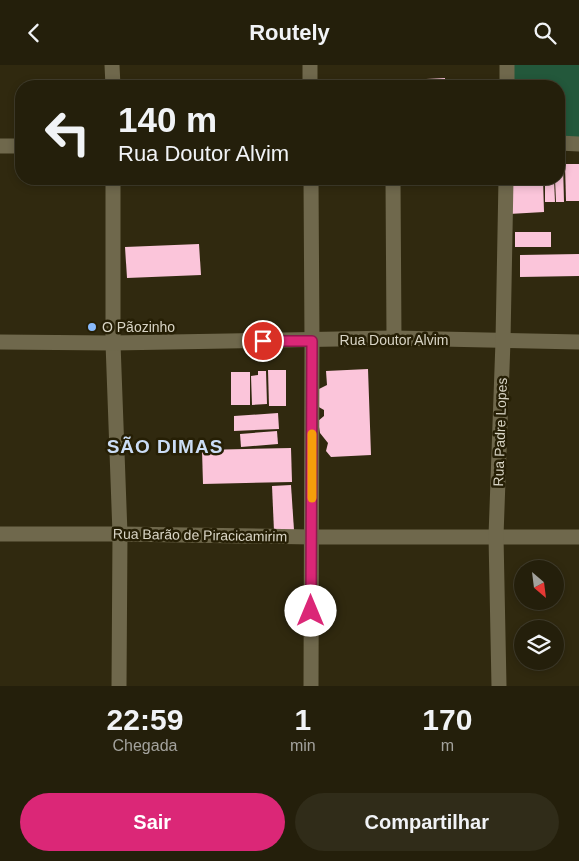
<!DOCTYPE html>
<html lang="pt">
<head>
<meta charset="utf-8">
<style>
  body { margin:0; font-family:Arial,sans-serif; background:#302c19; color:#f1f3f6; height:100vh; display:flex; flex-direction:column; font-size:19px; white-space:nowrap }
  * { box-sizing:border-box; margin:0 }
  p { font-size:16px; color:#a3a29d }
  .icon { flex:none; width:28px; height:28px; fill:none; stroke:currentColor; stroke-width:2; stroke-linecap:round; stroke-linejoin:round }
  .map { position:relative; height:621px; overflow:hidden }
  .side { display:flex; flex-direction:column; background:#241f0b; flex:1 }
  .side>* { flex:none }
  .guide { position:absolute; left:15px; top:15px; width:550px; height:105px; border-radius:20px; box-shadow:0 2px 8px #0003,0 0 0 1px #413d2c; background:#241f0b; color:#f1f3f6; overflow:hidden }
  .needle { width:32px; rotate:152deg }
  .buttons { position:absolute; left:514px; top:495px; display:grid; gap:10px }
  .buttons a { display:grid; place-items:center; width:50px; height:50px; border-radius:50%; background:#241f0b; box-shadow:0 2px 8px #0003,0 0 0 1px #413d2c; font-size:25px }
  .pin { position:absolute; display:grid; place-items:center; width:42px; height:42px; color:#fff; margin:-21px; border:2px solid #fff; border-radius:50%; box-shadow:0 1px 5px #0007 }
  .me { position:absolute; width:55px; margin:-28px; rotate:0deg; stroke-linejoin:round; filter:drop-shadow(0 0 4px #0008) }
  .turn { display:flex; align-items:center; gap:18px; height:105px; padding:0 20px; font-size:22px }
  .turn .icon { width:65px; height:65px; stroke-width:2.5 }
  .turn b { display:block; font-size:35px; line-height:42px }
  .eta { display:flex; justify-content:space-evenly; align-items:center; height:85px; text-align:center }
  .eta b { font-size:30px; font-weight:700; line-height:35px }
  .button { display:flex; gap:10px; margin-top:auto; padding:10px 20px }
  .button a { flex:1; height:58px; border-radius:30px; background:#db2777; color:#fff; font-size:20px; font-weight:700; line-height:58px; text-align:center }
  .button a+a { background:#302c19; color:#f1f3f6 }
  header { display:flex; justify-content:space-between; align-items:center; height:65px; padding:0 20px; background:#241f0b; font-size:22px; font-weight:700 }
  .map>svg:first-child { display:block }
</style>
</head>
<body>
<header><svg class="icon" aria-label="back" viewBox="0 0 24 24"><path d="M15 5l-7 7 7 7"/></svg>Routely<svg class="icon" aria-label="search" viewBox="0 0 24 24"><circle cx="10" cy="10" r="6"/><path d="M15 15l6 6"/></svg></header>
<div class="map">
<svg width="579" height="621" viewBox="0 0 579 621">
  <rect width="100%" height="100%" fill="#30290f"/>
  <polygon fill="#23583b" points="512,0 579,0 579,76 559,76 559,21 512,21"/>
  <g fill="#fbc5da">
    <polygon points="445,13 445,21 408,21 407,15"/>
    <polygon points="559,99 563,99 564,137 556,137 555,114 559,114"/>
    <polygon points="565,99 579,99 579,136 566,136"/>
    <polygon points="508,114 543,114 544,147 509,149"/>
    <polygon points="545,114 554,114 555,137 545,137"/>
    <rect x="515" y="167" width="36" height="15"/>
    <polygon points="199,179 201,210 127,213 125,182"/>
    <polygon points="579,189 579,211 520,212 520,190"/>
    <polygon points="368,304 371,390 331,392 326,386 328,378 320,368 318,356 324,351 324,345 317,341 319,324 327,320 326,306"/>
    <polygon points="268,305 286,305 286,341 269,341"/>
    <polygon points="258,306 266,306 267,339 252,340 251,311 258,310"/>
    <rect x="231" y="307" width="19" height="33"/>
    <polygon points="278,348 279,364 234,366 234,351"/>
    <polygon points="277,366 278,379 241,382 240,369"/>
    <polygon points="291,383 292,417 203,419 202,385"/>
    <polygon points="291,420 294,465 274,466 272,421"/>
  </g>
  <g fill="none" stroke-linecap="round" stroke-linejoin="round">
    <g stroke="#6f684c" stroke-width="15">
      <polyline points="112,0 113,21"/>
      <polyline points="310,0 310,21"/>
      <polyline points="507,21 507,0"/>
      <polyline points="559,78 579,79"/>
      <polyline points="0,81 21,81"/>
      <polyline points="113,114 113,278 120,469 119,621"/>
      <polyline points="311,114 312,276 311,621"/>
      <polyline points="393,114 394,273"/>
      <polyline points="0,277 113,278 394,273 579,277"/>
      <polyline points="0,469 120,469 312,472 579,472"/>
      <polyline points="499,621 496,471 503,276 506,114"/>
    </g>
  </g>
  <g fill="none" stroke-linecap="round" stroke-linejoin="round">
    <g stroke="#8e194d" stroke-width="12">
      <polyline id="route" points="263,276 312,276 311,546"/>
    </g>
    <use href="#route" stroke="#db2777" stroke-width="9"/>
    <polyline stroke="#f59e0b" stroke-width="9" points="312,433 312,369"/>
  </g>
  <circle fill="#89bafc" stroke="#261f05" stroke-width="2" cx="92" cy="262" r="5"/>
  <g text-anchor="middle" stroke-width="5" stroke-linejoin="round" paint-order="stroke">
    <g font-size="14" fill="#d8d4c5" stroke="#261f05" text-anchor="start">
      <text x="102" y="267">O Pãozinho</text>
    </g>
    <g font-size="14" fill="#d8d4c5" stroke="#261f05">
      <text x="394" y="280">Rua Doutor Alvim</text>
      <text transform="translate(500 367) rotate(-88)" y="5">Rua Padre Lopes</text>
      <text transform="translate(200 470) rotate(1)" y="5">Rua Barão de Piracicamirim</text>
    </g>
    <g font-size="19" font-weight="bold" letter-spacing="1" fill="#cbddf6" stroke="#261f05">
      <text x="165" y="388">SÃO DIMAS</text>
    </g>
  </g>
</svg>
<div class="buttons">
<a><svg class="needle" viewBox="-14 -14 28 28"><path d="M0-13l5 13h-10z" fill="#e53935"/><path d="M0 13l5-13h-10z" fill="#a3a29d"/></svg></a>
<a><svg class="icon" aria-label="layers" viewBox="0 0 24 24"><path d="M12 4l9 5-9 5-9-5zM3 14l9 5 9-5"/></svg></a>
</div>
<div class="pin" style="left:263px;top:276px;background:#d93025"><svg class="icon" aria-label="arrive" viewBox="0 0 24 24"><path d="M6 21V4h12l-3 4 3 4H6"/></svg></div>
<svg class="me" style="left:311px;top:546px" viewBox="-20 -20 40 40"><circle r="19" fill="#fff"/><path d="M0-13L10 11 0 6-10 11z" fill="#db2777"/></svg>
<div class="guide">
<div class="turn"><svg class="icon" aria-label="left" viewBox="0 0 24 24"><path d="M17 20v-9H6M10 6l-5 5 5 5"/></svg><div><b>140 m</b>Rua Doutor Alvim</div></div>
</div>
</div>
<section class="side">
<div class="eta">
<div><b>22:59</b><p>Chegada</p></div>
<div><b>1</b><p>min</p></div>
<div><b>170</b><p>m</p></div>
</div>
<div class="button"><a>Sair</a><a>Compartilhar</a></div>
</section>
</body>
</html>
